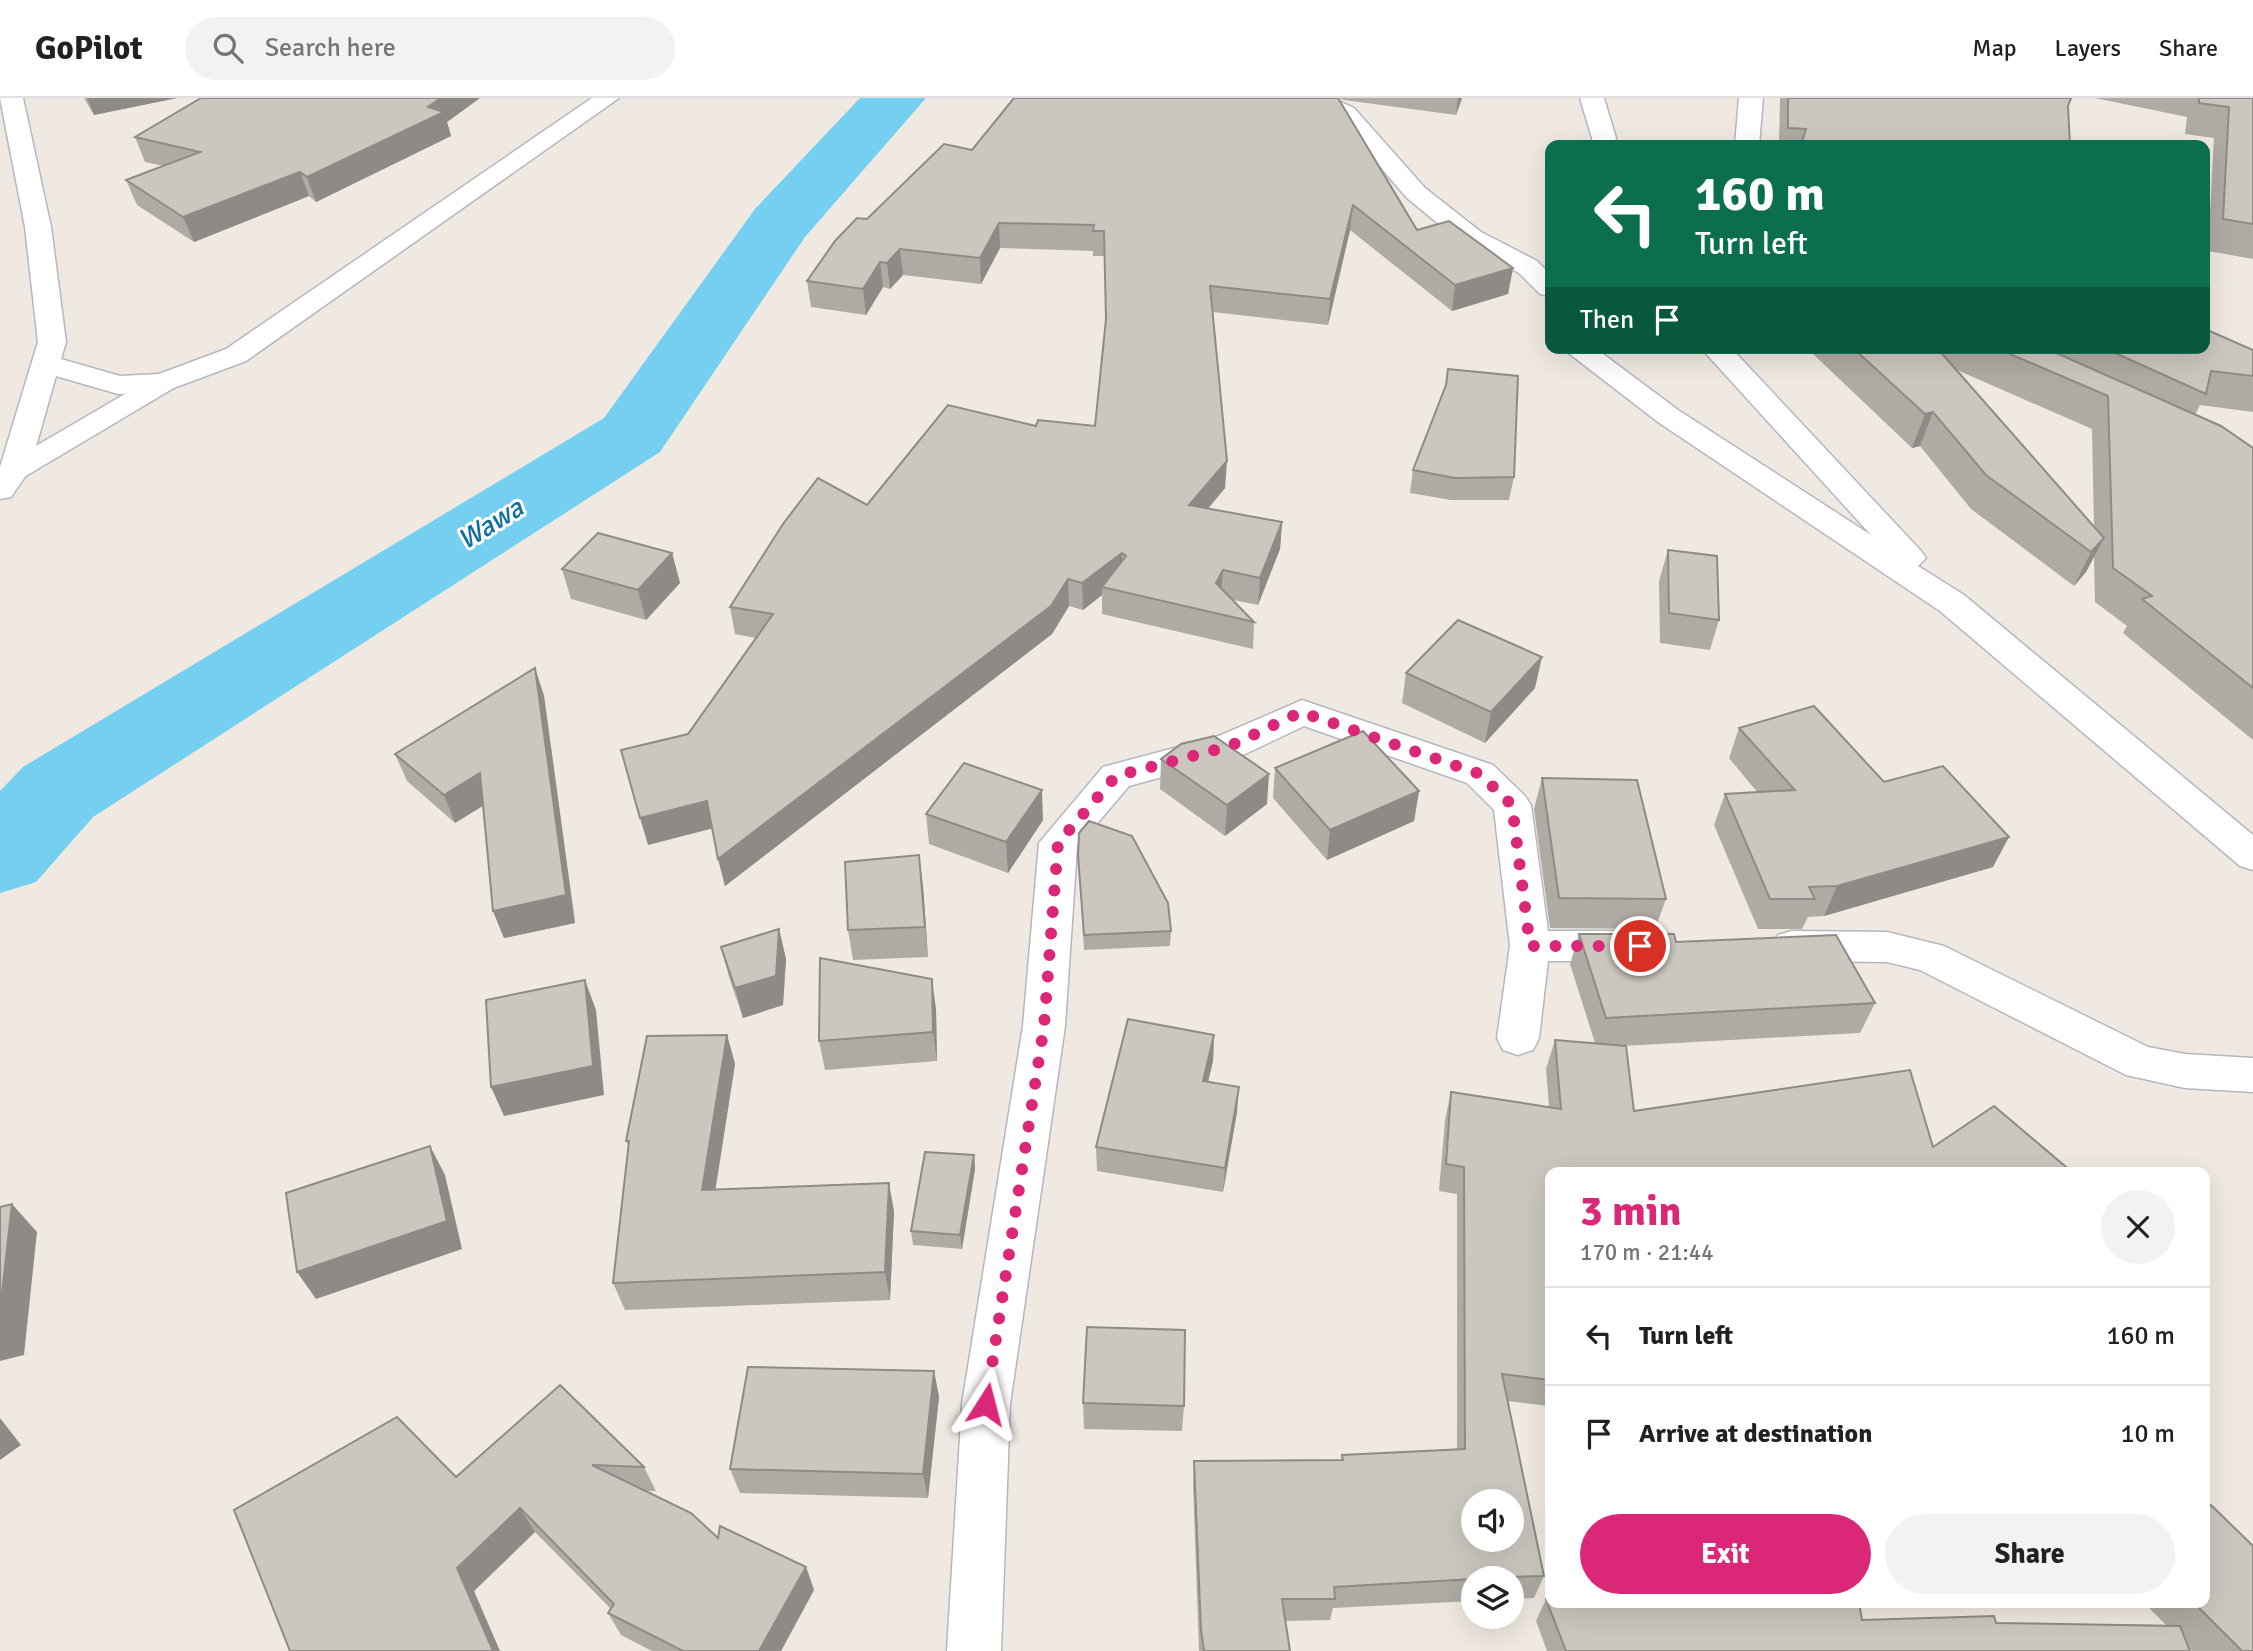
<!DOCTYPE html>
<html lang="en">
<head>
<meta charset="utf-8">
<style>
  body { margin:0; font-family:Signika,sans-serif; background:#f2f2f2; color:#202124; height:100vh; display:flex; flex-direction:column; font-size:26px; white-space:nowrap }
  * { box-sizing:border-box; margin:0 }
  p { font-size:23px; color:#757577 }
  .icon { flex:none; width:38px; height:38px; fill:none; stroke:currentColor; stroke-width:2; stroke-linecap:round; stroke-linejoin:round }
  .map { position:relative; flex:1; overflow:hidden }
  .details { position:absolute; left:1545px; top:1069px; width:665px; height:441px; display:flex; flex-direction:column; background:#fff; border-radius:14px; box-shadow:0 7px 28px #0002 }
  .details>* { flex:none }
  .top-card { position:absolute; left:1545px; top:42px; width:665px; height:214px; border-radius:14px; box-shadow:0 7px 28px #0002; background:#0b6e4f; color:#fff; overflow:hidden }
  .controls { position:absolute; left:1461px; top:1391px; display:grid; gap:14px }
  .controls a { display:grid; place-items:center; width:63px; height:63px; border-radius:50%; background:#fff; box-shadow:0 7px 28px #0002; font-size:35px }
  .pin { position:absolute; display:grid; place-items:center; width:60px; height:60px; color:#fff; margin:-30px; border:4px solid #fff; border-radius:50%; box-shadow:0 2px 7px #0007 }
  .me { position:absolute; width:77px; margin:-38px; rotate:9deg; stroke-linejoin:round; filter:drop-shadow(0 0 5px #0008) }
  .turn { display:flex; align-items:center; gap:24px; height:147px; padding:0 35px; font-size:32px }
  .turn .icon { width:91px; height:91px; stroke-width:2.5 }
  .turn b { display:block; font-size:49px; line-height:60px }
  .then { display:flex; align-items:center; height:66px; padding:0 35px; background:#0003; gap:14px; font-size:26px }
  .round { display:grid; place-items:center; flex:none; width:74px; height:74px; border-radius:37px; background:#f2f2f2 }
  .overview { display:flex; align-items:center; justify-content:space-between; height:119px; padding:0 35px }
  h1 { font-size:42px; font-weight:700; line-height:52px; color:#db2777 }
  .action { display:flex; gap:14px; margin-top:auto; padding:14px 35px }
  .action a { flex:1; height:80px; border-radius:42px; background:#db2777; color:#fff; font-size:28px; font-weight:700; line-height:80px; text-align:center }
  .action a+a { background:#f2f2f2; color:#202124 }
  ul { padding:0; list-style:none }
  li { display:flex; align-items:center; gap:21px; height:98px; padding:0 35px; border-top:2px solid #e0e0e0 }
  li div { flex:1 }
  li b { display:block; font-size:26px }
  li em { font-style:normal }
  header { display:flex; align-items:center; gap:42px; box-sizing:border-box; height:98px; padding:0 35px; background:#fff; border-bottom:2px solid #e0e0e0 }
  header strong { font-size:33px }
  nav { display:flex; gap:38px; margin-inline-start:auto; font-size:24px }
  .search { width:490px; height:63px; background:#f2f2f2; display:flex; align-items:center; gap:18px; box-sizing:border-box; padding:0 24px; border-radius:38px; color:#757577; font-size:26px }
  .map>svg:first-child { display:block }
</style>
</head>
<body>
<header>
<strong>GoPilot</strong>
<div class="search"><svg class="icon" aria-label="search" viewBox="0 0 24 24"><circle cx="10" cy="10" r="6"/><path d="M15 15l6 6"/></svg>Search here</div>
<nav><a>Map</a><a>Layers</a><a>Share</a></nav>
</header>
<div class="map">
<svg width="2253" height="1553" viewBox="0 0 2253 1553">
  <rect width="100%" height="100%" fill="#efe9e1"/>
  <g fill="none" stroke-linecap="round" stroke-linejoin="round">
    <polygon fill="#75cff0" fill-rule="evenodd" points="860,0 926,0 805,139 660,354 93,719 36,784 0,795 0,693 23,669 604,320 755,111"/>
    <g stroke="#b4b7c1" stroke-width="3">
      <polygon id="service" points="163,277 172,279 176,285 172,291 24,379 0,386 0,369 154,279"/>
    </g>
    <g stroke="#b4b7c1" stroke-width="3">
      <g id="minor">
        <polygon points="0,0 23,0 51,129 66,244 61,261 120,278 159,276 226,251 592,0 619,0 246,263 163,294 118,296 56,278 29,373 11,399 0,401 0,369 38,244 25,129"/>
        <polygon points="1301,0 1332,0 1354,10 1425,90 1481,134 1537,163 1550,176 1550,198 1540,196 1519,175 1463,146 1407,100 1338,20 1305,5"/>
        <polygon points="1580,0 1604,0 1618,47 1594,47"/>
        <polygon points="1739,0 1763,0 1759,47 1735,47"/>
        <polygon points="1562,250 1595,250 1678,312 1871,437 1701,250 1731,250 1921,453 1926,460 1918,468 1964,497 2253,737 2253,772 2240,768 1940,513 1658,324"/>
        <polygon points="1302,602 1493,667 1525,698 1531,707 1548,833 1627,833 1641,837 1647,848 1641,859 1627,863 1548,863 1539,940 1533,952 1518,957 1503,952 1497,940 1510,848 1494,712 1467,685 1304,628 1243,657 1129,688 1077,749 1065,928 1010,1306 1001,1553 947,1553 962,1306 1023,928 1039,745 1103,669 1219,638"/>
        <polygon points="1792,833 1887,834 1944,848 2148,949 2185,956 2253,960 2253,994 2185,990 2126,977 1920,872 1887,864 1792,863 1778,859 1772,848 1778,837"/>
      </g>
    </g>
    <use href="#service" fill="#fff" fill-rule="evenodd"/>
    <use href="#minor" fill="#fff" fill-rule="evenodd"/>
  </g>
  <g fill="#afaba4" fill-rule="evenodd">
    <polygon points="84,0 177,0 94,17"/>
    <polygon points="201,0 480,0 447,24 451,38 316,104 309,98 194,144 137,107 126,82 164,68 145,64 135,39"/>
    <polygon points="1338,0 1417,132 1513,170 1508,196 1452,213 1350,132 1328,227 1213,214 1225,390 1208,411 1282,424 1280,451 1258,507 1233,502 1254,524 1253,551 1102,516 1102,497 1083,512 1069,508 1052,536 725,788 712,730 648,747 688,636 756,540 735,536 730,509 867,407 1036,328 1095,328 1106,225 1104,158 1093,158 1093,153 1000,150 981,186 903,177 890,191 883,189 866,217 811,209 807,183 867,121 972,52"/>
    <polygon points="1338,0 1462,0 1456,17 1344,2"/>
    <polygon points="1780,0 2071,0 2068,8 2070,47 1779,47"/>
    <polygon points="2095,0 2253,0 2253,161 2208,153 2214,40 2185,36 2187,19"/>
    <path d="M1813 250H2205L2253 252V314L2200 307 2195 317 2253 350V642L2123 535 2127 528 2095 504 2094 458 2086 474 2074 488 1971 411 1920 348 1912 350 1812 255ZM1957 272 2092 331 2094 429Z"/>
    <polygon points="1448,271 1514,379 1509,402 1451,402 1410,395 1413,372 1445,292"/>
    <polygon points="1668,452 1719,522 1710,552 1660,545 1659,483"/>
    <polygon points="672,455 680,485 646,522 571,501 562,471"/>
    <polygon points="535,570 544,598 575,825 504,840 493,813 483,707 455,725 407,683 395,656"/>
    <polygon points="1406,575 1535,590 1485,645 1402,605"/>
    <polygon points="1739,630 1884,684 1993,769 1824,818 1808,819 1802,831 1758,831 1714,727 1725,696 1758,695 1729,660"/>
    <polygon points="1161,661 1267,706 1225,738 1160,691"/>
    <polygon points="1275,670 1419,693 1414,723 1327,762 1273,700"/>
    <polygon points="1542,680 1666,801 1655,831 1550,830 1534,711"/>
    <polygon points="926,716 1043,722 1008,775 929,746"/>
    <polygon points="1078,757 1171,833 1170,848 1084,852"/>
    <polygon points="923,788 928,859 853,862 848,832"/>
    <polygon points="779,831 786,861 783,907 743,920 729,879 721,849"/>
    <polygon points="1579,836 1676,844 1875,905 1860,935 1622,948 1634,1013 1933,1049 2072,1074 1550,1074 1550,1308 1508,1303 1544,1478 1534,1500 1512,1501 1512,1480 1474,1480 1474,1503 1333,1510 1330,1522 1285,1523 1290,1553 1199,1553 1193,1386 1194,1363 1341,1362 1342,1357 1457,1352 1457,1096 1439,1093 1445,1022 1451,994 1549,1010 1546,971 1555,942 1595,945 1570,866"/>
    <polygon points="936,911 937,963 825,972 819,943"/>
    <polygon points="727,937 735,966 715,1092 894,1113 890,1202 625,1212 613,1185 629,1049 626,1043"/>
    <polygon points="1214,937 1213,963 1208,984 1237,1014 1223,1094 1097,1073 1096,1049"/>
    <polygon points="974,1057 975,1071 962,1151 913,1147 911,1133"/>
    <polygon points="934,1273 939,1299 928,1400 740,1395 730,1371"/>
    <polygon points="560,1287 644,1369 656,1393 646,1393 718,1440 806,1469 814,1492 781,1553 652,1553 621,1537 608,1515 611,1511 535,1434 474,1493 456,1379"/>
    <polygon points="1083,1305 1184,1308 1182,1333 1084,1331"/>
    <polygon points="1546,1501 1862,1522 1996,1525 2166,1527 2144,1505 2205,1505 2253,1553 2192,1553 2189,1550 2190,1553 1547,1553 1536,1523"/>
  </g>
  <g fill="#8e8b86">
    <polygon points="87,0 177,0 94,17"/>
    <polygon points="441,0 480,0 447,24 451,38 316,104 307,79 428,9"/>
    <polygon points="1458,0 1462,0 1456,17"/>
    <polygon points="300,74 309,98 194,144 183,119"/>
    <polygon points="1353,107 1350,132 1328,227 1330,201"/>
    <polygon points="999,125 1000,150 981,186 980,160"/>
    <polygon points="900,151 903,177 890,191 887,165"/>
    <polygon points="880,164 883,189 866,217 863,191"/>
    <polygon points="1513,170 1508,196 1452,213 1455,187"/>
    <polygon points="1933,314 1920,348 1912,350 1925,316"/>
    <polygon points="1227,363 1225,390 1188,434 1189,407"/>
    <polygon points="1282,424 1280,451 1258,507 1260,480"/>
    <polygon points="2104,440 2086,474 2074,488 2091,454"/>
    <polygon points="672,455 680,485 646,522 638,492"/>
    <polygon points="1122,455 1122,482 1102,489 1102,497 1083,512 1082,485"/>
    <polygon points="1223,472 1221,499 1216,485"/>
    <polygon points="1068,481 1069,508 1052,536 725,788 718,761"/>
    <polygon points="1542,559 1535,590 1485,645 1491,614"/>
    <polygon points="535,570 544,598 575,825 504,840 493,813"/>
    <polygon points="480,675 491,703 455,725 444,697"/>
    <polygon points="1269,676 1267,706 1225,738 1227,707"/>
    <polygon points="1042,692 1043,722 1008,775 1006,744"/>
    <polygon points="1419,693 1414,723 1327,762 1330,732"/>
    <polygon points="707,703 714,730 648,747 640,720"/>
    <polygon points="2009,739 1993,769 1824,818 1837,788"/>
    <polygon points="919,757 923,788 928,859 925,829"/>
    <polygon points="779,831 786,861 783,907 743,920 735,890"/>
    <polygon points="932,881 936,911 937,963 933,934"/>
    <polygon points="585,882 596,912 604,997 504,1018 491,989"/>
    <polygon points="727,937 735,966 711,1120 702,1092"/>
    <polygon points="1214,937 1213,963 1202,1008 1203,983"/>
    <polygon points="1239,989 1237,1014 1223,1094 1225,1070"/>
    <polygon points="430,1048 445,1077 462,1151 316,1201 297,1174"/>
    <polygon points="974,1057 975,1071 962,1151 960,1137"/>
    <polygon points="889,1085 894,1113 890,1202 885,1174"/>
    <polygon points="12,1106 37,1134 24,1257 0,1263 0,1213"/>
    <polygon points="934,1273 939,1299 928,1400 923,1376"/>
    <polygon points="0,1320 21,1347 0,1362"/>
    <polygon points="520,1410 535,1434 474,1493 500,1553 493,1553 457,1470"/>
    <polygon points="806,1469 814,1492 781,1553 759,1553"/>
  </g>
  <g fill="#cbc7bf" stroke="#8e8b86" stroke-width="2" fill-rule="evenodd">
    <polygon points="201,0 441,0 428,9 444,14 307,79 300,74 183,119 126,82 200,54 135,39"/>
    <polygon points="1014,0 1338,0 1417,132 1449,123 1513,170 1455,187 1353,107 1330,201 1210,188 1227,363 1189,407 1282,424 1260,480 1223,472 1216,485 1254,524 1102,489 1126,458 1122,455 1082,485 1068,481 1051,508 718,761 707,703 640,720 621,652 688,636 773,516 730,509 783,426 818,380 867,407 948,307 1036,328 1038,322 1095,328 1106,221 1104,133 1093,133 1094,127 999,125 980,160 900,151 887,165 880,164 863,191 807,183 835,143 857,120 867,121 944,46 972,52"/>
    <polygon points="1788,0 2071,0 2068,8 2070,47 1801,47 1806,31 1788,30"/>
    <polygon points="2199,0 2253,0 2253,126 2223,121 2229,9 2199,5"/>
    <polygon points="2205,231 2253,252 2253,278 2211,273 2206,296 2104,250 2205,250"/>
    <polygon points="1853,250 1937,250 2104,440 2091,454 1986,377 1933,314 1925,316"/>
    <polygon points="1996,250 2045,250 2221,328 2253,350 2253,590 2142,501 2152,498 2113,470 2108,298"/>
    <polygon points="1448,271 1518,278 1514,379 1455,380 1413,372 1446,287"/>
    <polygon points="598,435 672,455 638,492 562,471"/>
    <polygon points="1668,452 1717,458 1719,522 1669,515"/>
    <polygon points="1458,522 1542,559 1491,614 1406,575"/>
    <polygon points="535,570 566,797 493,813 480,675 444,697 395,656"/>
    <polygon points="1814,608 1884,684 1943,668 2009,739 1837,788 1809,789 1815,801 1770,801 1725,696 1795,692 1739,630"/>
    <polygon points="1363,633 1419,693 1330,732 1275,670"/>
    <polygon points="1214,638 1269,676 1227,707 1161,661 1181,646"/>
    <polygon points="964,665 1042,692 1006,744 926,716"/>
    <polygon points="1542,680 1637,682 1666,801 1559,800"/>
    <polygon points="1089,723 1132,738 1168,805 1171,833 1084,837 1078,757 1079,735"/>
    <polygon points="919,757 925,829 848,832 845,764"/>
    <polygon points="779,831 776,878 735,890 721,849"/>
    <polygon points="1579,836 1674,836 1676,844 1836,837 1875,905 1606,920"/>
    <polygon points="820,860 932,881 933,934 819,943"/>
    <polygon points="585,882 593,968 491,989 486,902"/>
    <polygon points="1128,921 1214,937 1203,983 1239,989 1225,1070 1096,1049"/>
    <polygon points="727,937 702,1092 889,1085 885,1174 613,1185 629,1043 626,1043 647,938"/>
    <path d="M1555 942 1626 948 1634 1013 1910 972 1933 1049 1994 1008 2072 1074H1550V1282L1502 1276 1544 1478 1474 1480V1481L1334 1489 1335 1501H1282L1290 1553H1204L1201 1532 1194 1363 1343 1362 1342 1357 1465 1351 1464 1069 1446 1066 1451 994 1561 1011ZM1474 1404H1512V1442H1474Z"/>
    <polygon points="430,1048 447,1123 297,1174 286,1095"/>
    <polygon points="925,1054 974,1057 960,1137 911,1133"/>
    <polygon points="12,1106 0,1213 0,1109"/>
    <polygon points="1087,1229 1185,1232 1184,1308 1083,1305"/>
    <polygon points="748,1269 934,1273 923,1376 730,1371"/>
    <polygon points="560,1287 644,1369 592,1367 691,1415 718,1440 720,1428 806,1469 759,1553 683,1553 608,1515 614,1506 520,1410 457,1470 493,1553 290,1553 234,1412 397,1319 456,1379"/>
    <polygon points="2211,1407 2253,1448 2253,1553 2242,1553 2194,1505 2205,1505 2205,1412"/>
    <polygon points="1550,1500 1550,1505 1859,1505 1862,1522 1994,1518 1996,1525 2180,1528 2190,1553 1566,1553 1546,1501"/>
  </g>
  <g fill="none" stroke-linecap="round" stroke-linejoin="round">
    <polyline stroke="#db2777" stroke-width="12" stroke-dasharray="0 21.6" points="986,1306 1044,928 1058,745 1116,678 1230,648 1301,614 1480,676 1512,707 1530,848 1640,848"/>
  </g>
  <g text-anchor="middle" stroke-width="6" stroke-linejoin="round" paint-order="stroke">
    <g font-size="28" font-style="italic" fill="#0d6fa3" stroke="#fff">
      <text transform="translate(490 425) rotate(-32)" y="10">Wawa</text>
    </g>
  </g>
</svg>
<div class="controls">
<a><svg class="icon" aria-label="sound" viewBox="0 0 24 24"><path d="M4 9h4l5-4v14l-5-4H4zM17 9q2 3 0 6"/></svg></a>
<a><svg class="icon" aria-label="layers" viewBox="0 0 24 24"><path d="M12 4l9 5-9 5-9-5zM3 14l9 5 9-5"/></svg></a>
</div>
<div class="pin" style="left:1640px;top:848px;background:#d93025"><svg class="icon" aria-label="arrive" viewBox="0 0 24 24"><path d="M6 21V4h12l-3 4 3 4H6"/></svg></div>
<svg class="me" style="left:986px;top:1306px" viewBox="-20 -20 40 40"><path d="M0-17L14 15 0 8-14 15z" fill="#db2777" stroke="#fff" stroke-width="4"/></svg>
<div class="top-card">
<div class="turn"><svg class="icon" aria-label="left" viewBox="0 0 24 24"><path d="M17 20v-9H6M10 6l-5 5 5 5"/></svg><div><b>160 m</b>Turn left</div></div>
<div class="then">Then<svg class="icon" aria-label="arrive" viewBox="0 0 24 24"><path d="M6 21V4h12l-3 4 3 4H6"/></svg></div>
</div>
<section class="details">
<div class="overview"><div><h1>3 min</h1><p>170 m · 21:44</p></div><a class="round"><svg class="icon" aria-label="close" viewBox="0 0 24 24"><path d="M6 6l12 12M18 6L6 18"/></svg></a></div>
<ul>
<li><svg class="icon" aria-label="left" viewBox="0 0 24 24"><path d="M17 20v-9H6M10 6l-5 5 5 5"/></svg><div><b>Turn left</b></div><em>160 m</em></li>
<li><svg class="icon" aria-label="arrive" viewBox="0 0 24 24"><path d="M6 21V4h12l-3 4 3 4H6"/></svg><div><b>Arrive at destination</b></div><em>10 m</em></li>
</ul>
<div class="action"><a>Exit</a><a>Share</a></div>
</section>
</div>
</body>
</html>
